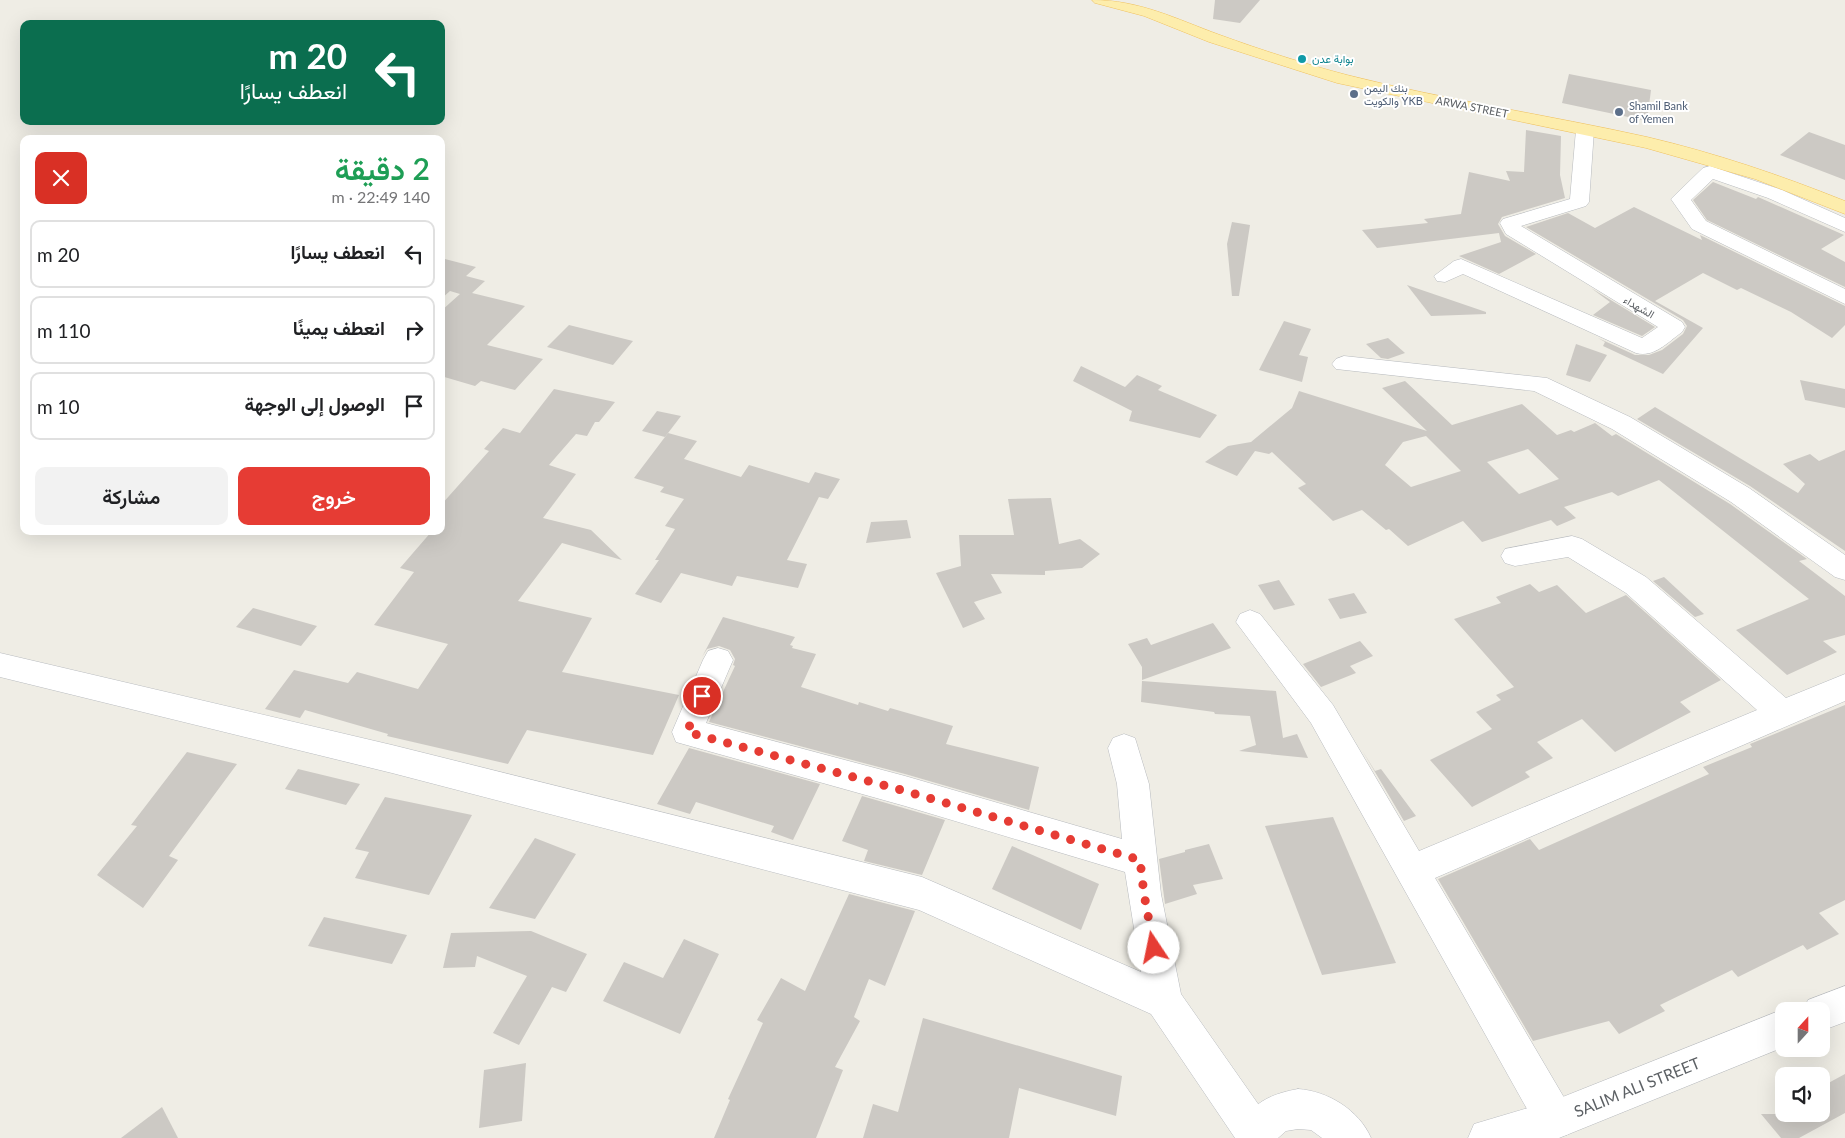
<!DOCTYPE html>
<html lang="ar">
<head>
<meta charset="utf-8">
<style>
  body { margin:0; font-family:Lato,Vazirmatn,sans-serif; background:#f2f2f2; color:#202124; direction:rtl; height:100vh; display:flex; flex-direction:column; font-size:19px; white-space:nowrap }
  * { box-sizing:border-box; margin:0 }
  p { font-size:16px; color:#757577 }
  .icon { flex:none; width:28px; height:28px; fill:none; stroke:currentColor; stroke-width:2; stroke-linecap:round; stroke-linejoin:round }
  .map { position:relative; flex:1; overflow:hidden; direction:ltr }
  .panel { position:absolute; left:20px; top:135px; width:425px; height:400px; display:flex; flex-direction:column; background:#fff; border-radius:10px; box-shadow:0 5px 20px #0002; direction:rtl }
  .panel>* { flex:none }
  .guide { position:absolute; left:20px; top:20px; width:425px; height:105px; border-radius:10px; box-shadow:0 5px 20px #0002; direction:rtl; background:#0b6e4f; color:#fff; overflow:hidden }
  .needle { width:32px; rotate:21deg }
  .tools { position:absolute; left:1775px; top:1002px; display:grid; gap:10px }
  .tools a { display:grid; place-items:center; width:55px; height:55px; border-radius:10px; background:#fff; box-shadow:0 5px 20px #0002; font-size:25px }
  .pin { position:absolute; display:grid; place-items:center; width:42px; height:42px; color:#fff; margin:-21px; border:2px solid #fff; border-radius:50%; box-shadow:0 1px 5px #0007 }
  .me { position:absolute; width:55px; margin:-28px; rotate:349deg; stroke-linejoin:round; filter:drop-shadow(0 0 4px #0008) }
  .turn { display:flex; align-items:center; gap:18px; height:105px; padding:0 15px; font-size:22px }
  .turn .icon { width:65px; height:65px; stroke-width:2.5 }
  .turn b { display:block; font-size:35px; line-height:42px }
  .round { display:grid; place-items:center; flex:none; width:52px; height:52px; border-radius:10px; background:#f2f2f2 }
  .headline { display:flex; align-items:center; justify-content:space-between; height:85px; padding:0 15px }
  h1 { font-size:30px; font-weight:600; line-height:38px; color:#1e9e55 }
  .button { display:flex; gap:10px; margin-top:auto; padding:10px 15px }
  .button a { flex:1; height:58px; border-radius:10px; background:#e63c34; color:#fff; font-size:20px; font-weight:600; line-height:58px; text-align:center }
  .button a+a { background:#f2f2f2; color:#202124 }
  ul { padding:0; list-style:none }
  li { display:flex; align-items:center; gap:15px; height:68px; margin:0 10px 8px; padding:0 5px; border:2px solid #e0e0e0; border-radius:10px }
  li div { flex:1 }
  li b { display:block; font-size:19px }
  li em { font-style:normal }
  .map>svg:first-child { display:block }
</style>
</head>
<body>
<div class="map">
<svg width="1845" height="1138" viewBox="0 0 1845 1138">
  <rect width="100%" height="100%" fill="#efede5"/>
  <g fill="#ccc9c4" fill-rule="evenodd">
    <polygon points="1215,0 1260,0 1240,23 1213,19"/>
    <polygon points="1569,74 1651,90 1647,121 1562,103"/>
    <polygon points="1526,130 1561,136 1560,175 1565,198 1502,217 1498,224 1505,236 1536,254 1499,274 1459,256 1501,242 1499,233 1377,248 1362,230 1428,223 1424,219 1461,214 1469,172 1510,181 1506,171 1524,172"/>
    <polygon points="1809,132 1845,145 1845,180 1780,155"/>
    <polygon points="1713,182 1756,199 1758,197 1844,235 1821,249 1845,262 1845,287 1707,220 1693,200"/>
    <polygon points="1634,207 1702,240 1700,235 1845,306 1845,325 1832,338 1791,312 1741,288 1737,290 1703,273 1655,301 1703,328 1663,374 1603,346 1605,342 1598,338 1635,355 1649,355 1662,350 1683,334 1687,326 1683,320 1526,227 1568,213 1595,228"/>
    <polygon points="1232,222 1250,225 1239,296 1232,296 1227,244"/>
    <polygon points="441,258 476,267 466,276 485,281 472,293 525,306 487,345 543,359 515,390 481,381 475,386 441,376 441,311 460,294 450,291 441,299"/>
    <polygon points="1407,285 1486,312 1486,314 1431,316"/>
    <polygon points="1591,288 1655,327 1642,336 1593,315 1610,302"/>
    <polygon points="1284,321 1311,329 1299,355 1308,357 1302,382 1259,370"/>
    <polygon points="569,325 633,341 613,365 547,347"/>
    <polygon points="1388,338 1405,353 1388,359 1381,358 1366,344"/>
    <polygon points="1576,344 1607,355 1590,382 1566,375"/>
    <polygon points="1081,366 1125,387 1137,375 1162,386 1158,390 1217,415 1200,438 1129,421 1132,411 1073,381"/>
    <polygon points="1800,380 1845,389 1845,408 1805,400"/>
    <path d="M1405 381 1452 425 1522 404 1557 435 1571 430 1574 432 1595 423 1612 436 1616 434 1730 504 1807 559 1799 561 1845 596V635L1823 641 1837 652 1787 675 1736 630 1809 599 1659 480 1618 496 1612 492 1564 507 1576 518 1557 526 1551 520 1482 542 1463 521 1408 546 1389 529 1386 530 1362 510 1333 521 1298 488 1306 484 1272 452 1269 454 1255 451 1237 476 1205 462 1228 446 1251 442 1292 408 1299 391 1427 431 1382 388ZM1426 436 1461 471 1411 487 1385 465 1403 442ZM1528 449 1559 479 1519 494 1487 462Z"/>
    <polygon points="554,389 615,402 599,422 595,422 587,436 576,434 549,465 576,474 543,518 591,530 622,560 562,543 518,601 592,618 562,672 679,695 653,755 527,730 508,764 387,736 388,734 305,710 300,718 265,709 294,670 348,683 357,672 418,689 448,644 374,625 414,572 400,568 432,531 441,531 441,505 489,451 484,449 503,428 520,433"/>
    <polygon points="1655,407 1798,493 1805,484 1783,464 1810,454 1819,461 1845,450 1845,551 1750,486 1637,419"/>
    <polygon points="657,411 681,416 665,437 642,431"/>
    <polygon points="668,433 697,441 684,459 741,477 749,465 809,483 815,472 840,479 828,499 819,497 787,560 807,564 798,588 737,576 732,586 681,573 661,603 635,594 659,560 655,560 675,529 665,526 684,499 660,492 664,487 634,478"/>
    <polygon points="1051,498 1059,544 1080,539 1100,554 1082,568 1045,571 1045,575 991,574 1002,593 974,602 985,619 963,628 936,573 961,566 959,535 1014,535 1008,499"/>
    <polygon points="907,520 911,538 866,543 871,522"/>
    <polygon points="1664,577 1704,614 1695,617 1653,581"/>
    <polygon points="1279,580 1295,605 1274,610 1258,585"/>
    <polygon points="1530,584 1539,592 1557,585 1586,613 1626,595 1721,680 1680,702 1691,712 1615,752 1582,719 1537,742 1553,758 1525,772 1530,777 1472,807 1430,760 1492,729 1476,712 1501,700 1496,695 1514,687 1454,619 1501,603 1496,597"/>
    <polygon points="1354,593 1367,613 1340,619 1328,599"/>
    <polygon points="253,608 317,626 301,646 236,627"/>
    <polygon points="723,617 795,637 790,645 793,646 792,648 816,654 801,687 858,705 859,702 888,711 890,708 953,726 946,744 1039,767 1029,810 905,774 709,722 735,666 733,665 735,659 730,650 719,646 707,649 702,657"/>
    <polygon points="1213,623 1231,648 1142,680 1142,667 1128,644 1147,638 1151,645"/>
    <polygon points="1360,641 1373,656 1350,666 1356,673 1321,687 1303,664"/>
    <polygon points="1142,681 1276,691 1283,738 1297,734 1308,758 1239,751 1256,745 1250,716 1215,714 1214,712 1141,702"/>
    <polygon points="1845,705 1845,900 1819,913 1839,934 1807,950 1803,945 1738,977 1732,970 1660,1005 1665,1011 1619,1034 1609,1021 1533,1041 1438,879 1530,839 1539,850 1709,774 1703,767 1752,747 1750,744"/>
    <polygon points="689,748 820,784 793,840 771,832 774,826 696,802 690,814 657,804"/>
    <polygon points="1362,750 1375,771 1381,769 1416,816 1404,821"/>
    <polygon points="187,752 237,764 169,856 178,860 143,908 97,875 137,826 131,825"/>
    <polygon points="298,769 360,784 346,805 285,789"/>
    <polygon points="862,796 945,820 922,875 864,861 868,850 842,841"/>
    <polygon points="385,797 472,815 429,895 355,878 369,852 355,849"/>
    <polygon points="1333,817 1396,963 1322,975 1265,826"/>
    <polygon points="535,838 576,854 535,919 489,908"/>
    <polygon points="1209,844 1223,879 1193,885 1197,894 1165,904 1159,859 1185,852 1185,850"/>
    <polygon points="1012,846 1099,884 1081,930 992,889"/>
    <polygon points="849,894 915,911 885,986 869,979 854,1017 860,1021 835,1067 843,1070 816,1138 714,1138 730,1100 728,1099 763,1023 757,1020 781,978 805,991"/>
    <polygon points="324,917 407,935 392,964 308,946"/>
    <polygon points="531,931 587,954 566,992 552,987 519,1045 493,1033 527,976 477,956 475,967 443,968 451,933"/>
    <polygon points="684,939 719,954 680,1034 603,1001 624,962 663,978"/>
    <polygon points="923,1018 1122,1076 1116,1116 1019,1088 1009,1138 863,1138 873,1104 898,1112"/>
    <polygon points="526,1063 522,1121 479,1128 484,1070"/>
    <polygon points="1845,1074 1845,1113 1799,1138 1781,1138 1761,1114 1821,1114 1821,1087"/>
    <polygon points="162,1107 178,1138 121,1138"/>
  </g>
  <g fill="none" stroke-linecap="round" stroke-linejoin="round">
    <g stroke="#b8bbbf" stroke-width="1">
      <g id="minor">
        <path d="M1585 125 1591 126 1594 130 1589 202 1586 206 1521 226 1682 322 1685 327 1682 332C1668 342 1654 358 1636 353L1463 274 1445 282 1437 281 1434 276 1454 261 1461 259 1642 338 1658 327 1506 234 1500 223 1503 219 1570 199 1576 130 1579 126Z"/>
        <polygon points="1710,166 1782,190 1845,218 1845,232 1768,198 1713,179 1691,200 1706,221 1845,289 1845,304 1692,229 1671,199 1703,168"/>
        <polygon points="1344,356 1547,378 1630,417 1749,488 1845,555 1845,580 1835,577 1731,502 1612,429 1534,391 1336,369 1332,364 1336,359"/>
        <path d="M1572 536 1582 539 1646 577 1786 698 1845 674V701L1435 878 1569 1106 1575 1120 1569 1134C1558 1138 1552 1138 1541 1134L1311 723 1236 622 1240 614 1250 610 1260 614 1333 705 1419 851 1757 710 1626 593 1568 557 1515 566 1505 563 1501 556 1505 549Z"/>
        <polygon points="718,648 728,651 733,660 706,723 905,776 1122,839 1117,784 1108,748 1113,738 1124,734 1135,738 1149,784 1161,894 1181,994 1270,1121 1276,1135 1275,1138 1235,1138 1151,1014 919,910 392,773 0,677 0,653 392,745 922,877 1141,972 1125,872 905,806 676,742 672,732 703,660 708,651"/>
      </g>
    </g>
    <g stroke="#b8bbbf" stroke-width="1">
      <g id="tertiary">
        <polygon points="1845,986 1845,1022 1821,1031 1821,1011 1803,1011 1808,1000"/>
        <polygon points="1784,1009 1789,1011 1784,1011 1784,1047 1559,1138 1468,1138 1474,1124 1555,1100"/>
        <path d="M1298 1089C1328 1091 1359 1110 1371 1138H1322L1311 1130 1298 1129 1286 1131 1278 1138H1236C1247 1106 1265 1095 1298 1089Z"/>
      </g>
    </g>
    <g stroke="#efc15f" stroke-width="1">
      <path id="primary" d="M1092 0C1140 0 1176 19 1220 35 1261 50 1305 64 1347 75 1446 100 1548 115 1647 137 1715 153 1780 175 1845 201V214L1755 179 1646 148 1337 83 1209 42 1144 16 1095 3Z"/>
    </g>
    <use href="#minor" fill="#fff" fill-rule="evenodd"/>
    <use href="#tertiary" fill="#fff" fill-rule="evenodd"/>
    <use href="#primary" fill="#fdedac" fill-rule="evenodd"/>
  </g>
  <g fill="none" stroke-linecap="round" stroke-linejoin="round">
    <polyline stroke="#e63c34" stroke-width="9" stroke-dasharray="0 16.2" points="702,696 687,732 905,791 1140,860 1144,894 1154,948"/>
  </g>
  <circle fill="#0f9aa8" stroke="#fff" stroke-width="2" cx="1302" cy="59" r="5"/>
  <g fill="#5c6f8a" stroke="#fff" stroke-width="2">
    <circle cx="1354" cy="94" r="5"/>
    <circle cx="1619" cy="112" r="5"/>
  </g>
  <g text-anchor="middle" stroke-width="4" stroke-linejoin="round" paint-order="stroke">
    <g font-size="11" fill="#0d838f" stroke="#fff" text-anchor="start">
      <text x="1312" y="63">بوابة عدن</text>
    </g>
    <g font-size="11" fill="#4e5e75" stroke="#fff" text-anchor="start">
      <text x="1364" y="92">بنك اليمن<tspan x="1364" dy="13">والكويت YKB</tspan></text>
      <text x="1629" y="110">Shamil Bank<tspan x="1629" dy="13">of Yemen</tspan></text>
    </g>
    <g font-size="11" fill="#5d6165" stroke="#fff">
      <text transform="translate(1472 107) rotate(11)" y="4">ARWA STREET</text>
      <text transform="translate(1639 307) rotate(30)" y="4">الشهداء</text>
    </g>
    <g font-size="16" fill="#5d6165" stroke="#fff">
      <text transform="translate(1637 1087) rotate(-22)" y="6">SALIM ALI STREET</text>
    </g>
  </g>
</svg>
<div class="tools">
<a><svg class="needle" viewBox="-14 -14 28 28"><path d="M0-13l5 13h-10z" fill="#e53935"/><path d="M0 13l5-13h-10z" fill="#757577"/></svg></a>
<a><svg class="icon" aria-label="sound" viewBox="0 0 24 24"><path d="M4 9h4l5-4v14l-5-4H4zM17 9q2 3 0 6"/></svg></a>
</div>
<div class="pin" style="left:702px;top:696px;background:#d93025"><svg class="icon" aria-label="arrive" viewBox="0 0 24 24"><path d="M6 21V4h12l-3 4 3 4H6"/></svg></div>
<svg class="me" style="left:1154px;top:948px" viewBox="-20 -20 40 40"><circle r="19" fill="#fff"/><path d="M0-13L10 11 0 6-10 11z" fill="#e63c34"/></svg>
<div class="guide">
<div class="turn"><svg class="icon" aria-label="left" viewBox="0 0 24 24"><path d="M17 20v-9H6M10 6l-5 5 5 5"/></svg><div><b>20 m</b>انعطف يسارًا</div></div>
</div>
<section class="panel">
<div class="headline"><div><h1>2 دقيقة</h1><p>140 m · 22:49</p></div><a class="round" style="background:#d93025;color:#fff"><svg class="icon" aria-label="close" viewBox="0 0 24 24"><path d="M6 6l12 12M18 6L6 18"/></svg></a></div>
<ul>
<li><svg class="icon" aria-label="left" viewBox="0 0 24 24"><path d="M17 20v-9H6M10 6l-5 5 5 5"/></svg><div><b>انعطف يسارًا</b></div><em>20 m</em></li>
<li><svg class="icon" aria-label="right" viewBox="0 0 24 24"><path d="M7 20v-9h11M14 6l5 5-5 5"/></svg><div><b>انعطف يمينًا</b></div><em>110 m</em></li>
<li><svg class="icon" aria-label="arrive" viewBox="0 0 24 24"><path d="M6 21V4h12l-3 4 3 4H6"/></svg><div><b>الوصول إلى الوجهة</b></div><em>10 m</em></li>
</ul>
<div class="button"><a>خروج</a><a>مشاركة</a></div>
</section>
</div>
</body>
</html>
